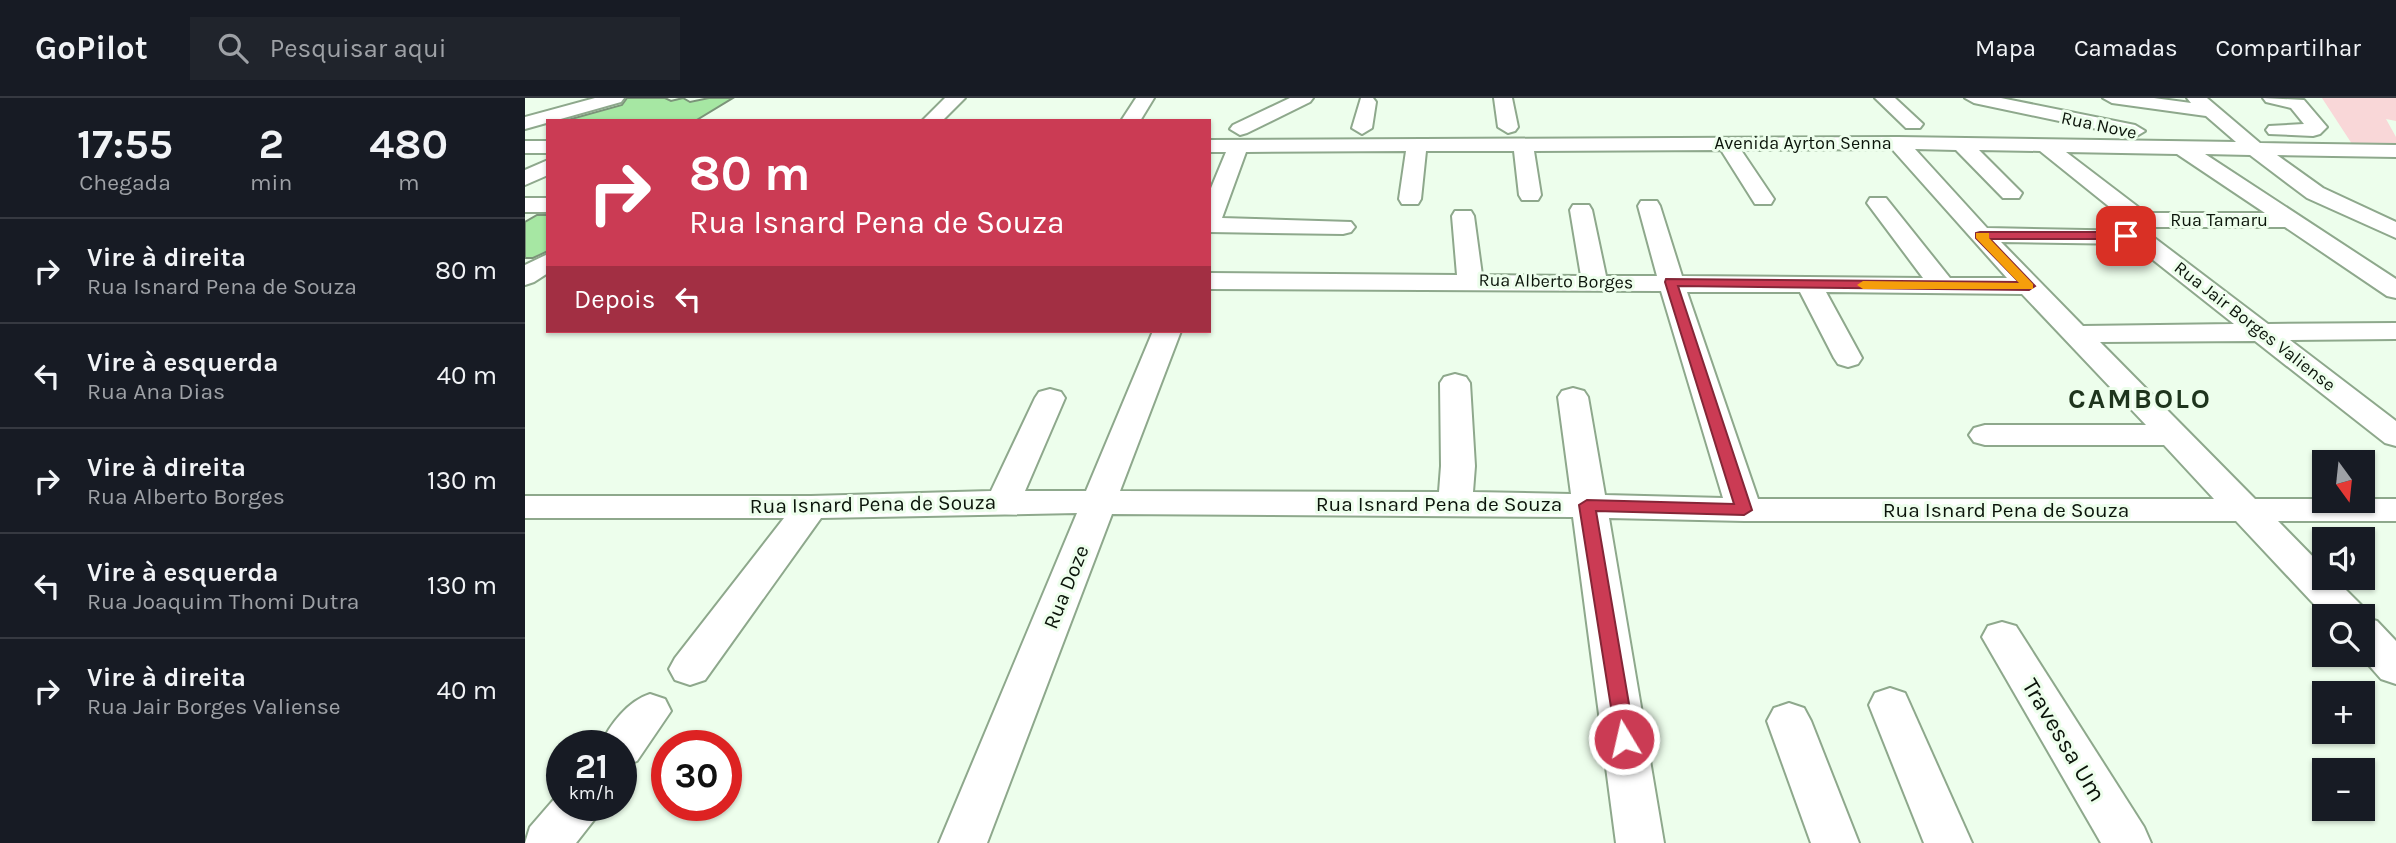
<!DOCTYPE html>
<html lang="pt">
<head>
<meta charset="utf-8">
<style>
  body { margin:0; font-family:Karla,sans-serif; background:#20242c; color:#f1f3f6; height:100vh; display:flex; flex-direction:column; font-size:26px; white-space:nowrap }
  * { box-sizing:border-box; margin:0 }
  p { font-size:23px; color:#9ea1a6 }
  .icon { flex:none; width:38px; height:38px; fill:none; stroke:currentColor; stroke-width:2; stroke-linecap:round; stroke-linejoin:round }
  .map { position:relative; flex:1; overflow:hidden }
  .details { display:flex; flex-direction:column; background:#171b24; width:525px }
  .details>* { flex:none }
  .top-card { position:absolute; left:21px; top:21px; width:665px; height:214px; border-radius:0px; box-shadow:0 2px 5px #0004; background:#cb3b54; color:#fff; overflow:hidden }
  .needle { width:46px; rotate:165deg }
  .controls { position:absolute; left:1787px; top:352px; display:grid; gap:14px }
  .controls a { display:grid; place-items:center; width:63px; height:63px; border-radius:0px; background:#171b24; box-shadow:0 2px 5px #0004; font-size:35px }
  .speed { position:absolute; left:21px; top:632px; display:flex; gap:14px; font-size:35px; font-weight:700; text-align:center }
  .speed>* { display:grid; place-content:center; width:91px; height:91px; border-radius:50%; background:#171b24; box-shadow:0 2px 5px #0004; line-height:1 }
  .speed small { font-size:18px; font-weight:400 }
  .speed .limit { border:10px solid #d22; background:#fff; color:#111 }
  .pin { position:absolute; display:grid; place-items:center; width:60px; height:60px; color:#fff; margin:-30px; border-radius:14px; box-shadow:0 4px 10px #0006 }
  .me { position:absolute; width:77px; margin:-38px; rotate:351deg; stroke-linejoin:round; filter:drop-shadow(0 0 5px #0008) }
  .turn { display:flex; align-items:center; gap:24px; height:147px; padding:0 28px; font-size:32px }
  .turn .icon { width:91px; height:91px; stroke-width:2.5 }
  .turn b { display:block; font-size:49px; line-height:60px }
  .then { display:flex; align-items:center; height:66px; padding:0 28px; background:#0003; gap:14px; font-size:26px }
  .eta { display:flex; justify-content:space-evenly; align-items:center; height:119px; text-align:center }
  .eta b { font-size:42px; font-weight:700; line-height:49px }
  ul { padding:0; list-style:none }
  li { display:flex; align-items:center; gap:21px; height:105px; padding:0 28px; border-top:2px solid #363941 }
  li div { flex:1 }
  li b { display:block; font-size:26px }
  li em { font-style:normal }
  header { display:flex; align-items:center; gap:42px; box-sizing:border-box; height:98px; padding:0 35px; background:#171b24; border-bottom:2px solid #363941 }
  header strong { font-size:33px }
  nav { display:flex; gap:38px; margin-inline-start:auto; font-size:24px }
  .search { width:490px; height:63px; background:#20242c; display:flex; align-items:center; gap:18px; box-sizing:border-box; padding:0 24px; border-radius:0px; color:#9ea1a6; font-size:26px }
  main { display:flex; flex:1; min-height:0 }
  .map>svg:first-child { display:block }
</style>
</head>
<body>
<header>
<strong>GoPilot</strong>
<div class="search"><svg class="icon" aria-label="search" viewBox="0 0 24 24"><circle cx="10" cy="10" r="6"/><path d="M15 15l6 6"/></svg>Pesquisar aqui</div>
<nav><a>Mapa</a><a>Camadas</a><a>Compartilhar</a></nav>
</header>
<main>
<section class="details">
<div class="eta">
<div><b>17:55</b><p>Chegada</p></div>
<div><b>2</b><p>min</p></div>
<div><b>480</b><p>m</p></div>
</div>
<ul>
<li><svg class="icon" aria-label="right" viewBox="0 0 24 24"><path d="M7 20v-9h11M14 6l5 5-5 5"/></svg><div><b>Vire à direita</b><p>Rua Isnard Pena de Souza</p></div><em>80 m</em></li>
<li><svg class="icon" aria-label="left" viewBox="0 0 24 24"><path d="M17 20v-9H6M10 6l-5 5 5 5"/></svg><div><b>Vire à esquerda</b><p>Rua Ana Dias</p></div><em>40 m</em></li>
<li><svg class="icon" aria-label="right" viewBox="0 0 24 24"><path d="M7 20v-9h11M14 6l5 5-5 5"/></svg><div><b>Vire à direita</b><p>Rua Alberto Borges</p></div><em>130 m</em></li>
<li><svg class="icon" aria-label="left" viewBox="0 0 24 24"><path d="M17 20v-9H6M10 6l-5 5 5 5"/></svg><div><b>Vire à esquerda</b><p>Rua Joaquim Thomi Dutra</p></div><em>130 m</em></li>
<li><svg class="icon" aria-label="right" viewBox="0 0 24 24"><path d="M7 20v-9h11M14 6l5 5-5 5"/></svg><div><b>Vire à direita</b><p>Rua Jair Borges Valiense</p></div><em>40 m</em></li>
</ul>
</section>
<div class="map">
<svg width="1871" height="745" viewBox="0 0 1871 745">
  <rect width="100%" height="100%" fill="#edfeec"/>
  <polygon fill="#f9d7d8" points="1797,0 1871,0 1871,23 1861,21 1871,39 1871,46 1827,46"/>
  <g fill="#a6e7a3" stroke="#7b9479" stroke-width="2">
    <polygon points="102,0 140,0 146,3 158,0 165,4 184,0 208,0 170,23 39,23 97,7"/>
    <polygon points="12,117 23,117 23,153 8,160 0,160 0,124"/>
  </g>
  <g fill="none" stroke-linecap="round" stroke-linejoin="round">
    <g stroke="#8ea88c" stroke-width="4">
      <g id="minor">
        <polygon points="70,0 99,0 96,4 0,31 0,19"/>
        <polygon points="420,0 440,0 417,23 397,23"/>
        <polygon points="611,0 629,0 615,23 596,23"/>
        <polygon points="765,0 788,0 785,4 722,35 715,37 705,31 708,27"/>
        <polygon points="836,0 848,0 851,4 847,30 837,36 827,30"/>
        <polygon points="969,0 987,0 993,29 990,33 983,35 973,29"/>
        <polygon points="1350,0 1370,0 1398,26 1395,30 1381,30"/>
        <polygon points="1440,0 1476,0 1610,27 1620,33 1610,39 1449,5"/>
        <path d="M1578 0H1629L1666 5 1662 0H1682L1735 45 1871 47V59L1752 57 1798 90 1871 124V140L1782 100 1725 57 1680 56 1871 181V200L1862 198 1760 129H1615L1607 127 1515 53 1454 52 1497 95 1494 100H1478L1431 52 1390 51 1462 130 1615 133 1623 135 1743 226 1871 225V241L1765 242 1871 323V348L1860 345 1730 243 1575 244 1730 401H1871V423H1753L1799 470V480H1809L1837 508 1841 520 1852 523 1871 543V586L1856 581 1834 556H1838V518H1800L1711 423H1219L1084 420 1139 745H1091L1048 419 587 416 462 745H414L552 415 296 420 180 582 165 587 150 582 144 571 150 560 259 420H0V398H286L466 393 510 300 514 294 525 291 536 294 540 300 500 393H561L628 233H656L595 393 914 394 916 368 915 285 919 279 930 276 941 279 945 285 950 368 948 394 1046 396 1033 299 1037 293 1048 290 1059 293 1063 299 1080 397 1198 400 1136 193 684 191V175L932 177 927 118 930 113H946L949 118 957 177 1056 178 1045 112 1048 107H1064L1067 112 1081 178H1132L1113 108 1116 103H1132L1135 108 1157 178 1398 180 1342 105 1345 100H1361L1425 180H1482L1367 51 1216 52 1249 101 1246 106H1230L1196 52 1009 53 1016 97 1013 102H997L994 97 989 53H901L896 101 893 106H877L874 101 881 53 721 54 697 120 826 124 830 129 826 134 818 136 684 134V95L701 54H684V42L1373 39 1711 44 1681 18 1587 5ZM1541 54 1652 56 1740 115H1621ZM1476 144 1608 146 1709 226 1558 228ZM1162 194H1275L1309 260 1313 266 1323 269 1333 266 1337 260 1301 194 1497 196 1621 327H1460L1449 330 1444 337 1449 344 1460 347H1639L1689 401H1233Z"/>
        <polygon points="1738,0 1779,2 1802,29 1795,36 1788,38 1744,36 1741,32 1744,28 1779,26 1766,10 1741,4"/>
        <rect x="0" y="43" width="23" height="12"/>
        <polygon points="23,62 23,77 0,87 0,72"/>
        <rect x="0" y="100" width="23" height="14"/>
        <polygon points="23,156 23,175 9,184 0,187 0,167"/>
        <polygon points="1477,524 1491,528 1619,729 1626,745 1576,745 1457,539 1463,528"/>
        <polygon points="1365,590 1380,595 1447,745 1399,745 1344,607 1350,595"/>
        <path d="M125 596 140 601 146 613 112 663 96 669V648H75C85 626 103 603 125 596Z"/>
        <polygon points="1264,605 1279,610 1286,623 1334,745 1286,745 1242,623 1249,610"/>
        <polygon points="37,692 37,707 75,707 69,722 51,745 0,745 5,729"/>
      </g>
    </g>
    <use href="#minor" fill="#fff" fill-rule="evenodd"/>
  </g>
  <polygon fill="#cb3b54" stroke="#842637" stroke-width="2" points="1455,134 1601,134 1606,138 1601,141 1465,141 1508,186 1510,188 1504,192 1153,188 1227,412 1219,417 1071,413 1110,641 1106,647 1099,650 1092,647 1054,407 1062,402 1209,406 1140,184 1141,181 1494,184 1451,140 1451,135"/>
  <polygon fill="#f59e0b" points="1451,135 1464,135 1464,140 1508,186 1508,191 1338,191 1332,187 1338,183 1494,185 1451,140"/>
  <g text-anchor="middle" stroke-width="6" stroke-linejoin="round" paint-order="stroke">
    <g font-size="18" fill="#0b140a" stroke="#edfeec">
      <text transform="translate(1574 27) rotate(12)" y="6">Rua Nove</text>
      <text x="1278" y="51">Avenida Ayrton Senna</text>
      <text x="1694" y="128">Rua Tamaru</text>
      <text transform="translate(1031 183) rotate(1)" y="6">Rua Alberto Borges</text>
      <text transform="translate(1730 228) rotate(38)" y="6">Rua Jair Borges Valiense</text>
    </g>
    <g font-size="21" fill="#0b140a" stroke="#edfeec">
      <text transform="translate(348 406) rotate(-1)" y="7">Rua Isnard Pena de Souza</text>
      <text x="914" y="413">Rua Isnard Pena de Souza</text>
      <text x="1481" y="419">Rua Isnard Pena de Souza</text>
      <text transform="translate(541 489) rotate(-68)" y="7">Rua Doze</text>
    </g>
    <g font-size="24" fill="#0b140a" stroke="#edfeec">
      <text transform="translate(1539 642) rotate(59)" y="8">Travessa Um</text>
    </g>
    <g font-size="28" font-weight="bold" letter-spacing="2" fill="#1e341d" stroke="#edfeec">
      <text x="1615" y="310">CAMBOLO</text>
    </g>
  </g>
</svg>
<div class="controls">
<a><svg class="needle" viewBox="-14 -14 28 28"><path d="M0-13l5 13h-10z" fill="#e53935"/><path d="M0 13l5-13h-10z" fill="#9ea1a6"/></svg></a>
<a><svg class="icon" aria-label="sound" viewBox="0 0 24 24"><path d="M4 9h4l5-4v14l-5-4H4zM17 9q2 3 0 6"/></svg></a>
<a><svg class="icon" aria-label="search" viewBox="0 0 24 24"><circle cx="10" cy="10" r="6"/><path d="M15 15l6 6"/></svg></a>
<a>+</a>
<a>−</a>
</div>
<div class="speed"><div>21<small>km/h</small></div><div class="limit">30</div></div>
<div class="pin" style="left:1601px;top:138px;background:#d93025"><svg class="icon" aria-label="arrive" viewBox="0 0 24 24"><path d="M6 21V4h12l-3 4 3 4H6"/></svg></div>
<svg class="me" style="left:1099px;top:641px" viewBox="-20 -20 40 40"><circle r="17" fill="#cb3b54" stroke="#fff" stroke-width="3"/><path d="M0-11L8 9 0 5-8 9z" fill="#fff"/></svg>
<div class="top-card">
<div class="turn"><svg class="icon" aria-label="right" viewBox="0 0 24 24"><path d="M7 20v-9h11M14 6l5 5-5 5"/></svg><div><b>80 m</b>Rua Isnard Pena de Souza</div></div>
<div class="then">Depois<svg class="icon" aria-label="left" viewBox="0 0 24 24"><path d="M17 20v-9H6M10 6l-5 5 5 5"/></svg></div>
</div>
</div>
</main>
</body>
</html>
